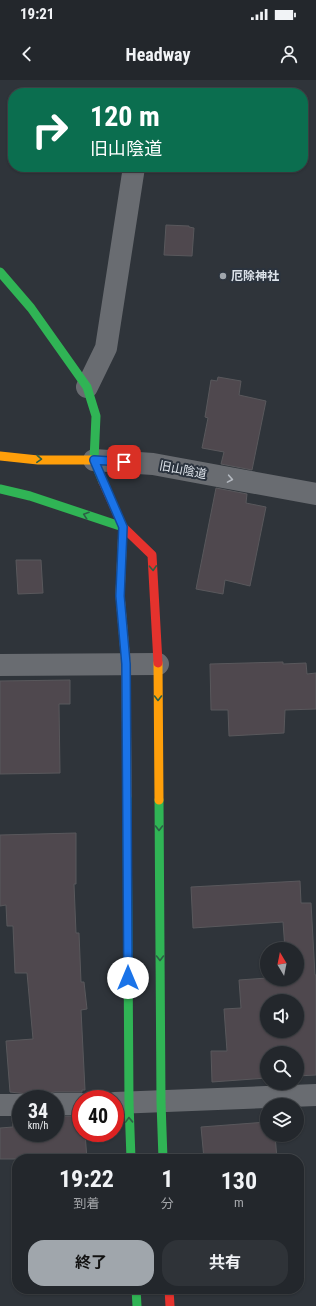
<!DOCTYPE html>
<html lang="ja">
<head>
<meta charset="utf-8">
<style>
  body { margin:0; font-family:"Roboto Condensed","Noto Sans JP",sans-serif; background:#2f3338; color:#f1f3f6; height:100vh; display:flex; flex-direction:column; font-size:15px; white-space:nowrap }
  * { box-sizing:border-box; margin:0 }
  p { font-size:13px; color:#a3a5a9 }
  .icon { flex:none; width:22px; height:22px; fill:none; stroke:currentColor; stroke-width:2; stroke-linecap:round; stroke-linejoin:round }
  .map { position:relative; flex:1; overflow:hidden }
  .details { position:absolute; left:12px; top:1074px; width:292px; height:140px; display:flex; flex-direction:column; background:#23272c; border-radius:16px; box-shadow:0 1px 3px #0004,0 0 0 1px #404448 }
  .details>* { flex:none }
  .top-card { position:absolute; left:8px; top:8px; width:300px; height:84px; border-radius:16px; box-shadow:0 1px 3px #0004,0 0 0 1px #404448; background:#0b6e4f; color:#fff; overflow:hidden }
  .needle { width:26px; rotate:350deg }
  .tools { position:absolute; left:260px; top:862px; display:grid; gap:8px }
  .tools a { display:grid; place-items:center; width:44px; height:44px; border-radius:50%; background:#23272c; box-shadow:0 1px 3px #0004,0 0 0 1px #404448; font-size:20px }
  .speed { position:absolute; left:12px; top:1010px; display:flex; gap:8px; font-size:20px; font-weight:700; text-align:center }
  .speed>* { display:grid; place-content:center; width:52px; height:52px; border-radius:50%; background:#23272c; box-shadow:0 1px 3px #0004,0 0 0 1px #404448; line-height:1 }
  .speed small { font-size:10px; font-weight:400 }
  .speed .limit { border:6px solid #d22; background:#fff; color:#111 }
  .pin { position:absolute; display:grid; place-items:center; width:34px; height:34px; color:#fff; margin:-17px; border-radius:8px; box-shadow:0 2px 6px #0006 }
  .me { position:absolute; width:44px; margin:-22px; rotate:0deg; stroke-linejoin:round; filter:drop-shadow(0 0 3px #0008) }
  .turn { display:flex; align-items:center; gap:14px; height:84px; padding:0 16px; font-size:18px }
  .turn .icon { width:52px; height:52px; stroke-width:2.5 }
  .turn b { display:block; font-size:28px; line-height:34px }
  .eta { display:flex; justify-content:space-evenly; align-items:center; height:68px; text-align:center }
  .eta b { font-size:24px; font-weight:700; line-height:28px }
  .action { display:flex; gap:8px; margin-top:auto; padding:8px 16px }
  .action a { flex:1; height:46px; border-radius:16px; background:#a0a6ac; color:#111; font-size:16px; font-weight:700; line-height:46px; text-align:center }
  .action a+a { background:#2f3338; color:#f1f3f6 }
  .status { display:flex; justify-content:space-between; align-items:center; height:28px; padding:0 20px; background:#23272c; direction:ltr }
  .status svg { height:11px; fill:currentColor }
  header { display:flex; justify-content:space-between; align-items:center; height:52px; padding:0 16px; background:#23272c; font-size:18px; font-weight:700 }
  .map>svg:first-child { display:block }
</style>
</head>
<body>
<div class="status"><b>19:21</b><svg viewBox="0 0 49 12"><path d="M0 12V9h3v3zM5 12V6h3v6zM10 12V3h3v9zM15 12V0h3v12zM26 1h20v11H26zM47 4h2v5h-2z"/></svg></div>
<header><svg class="icon" aria-label="back" viewBox="0 0 24 24"><path d="M15 5l-7 7 7 7"/></svg>Headway<svg class="icon" aria-label="person" viewBox="0 0 24 24"><circle cx="12" cy="8" r="4"/><path d="M4 21q1-7 8-7t8 7"/></svg></header>
<div class="map">
<svg width="316" height="1226" viewBox="0 0 316 1226">
  <rect width="100%" height="100%" fill="#2f343a"/>
  <g fill="#4f484e" stroke="#59585c" fill-rule="evenodd">
    <polygon points="166,145 189,146 189,147 194,148 192,176 164,175"/>
    <polygon points="218,297 241,301 239,315 266,321 252,390 221,384 224,372 202,368 208,338 205,337 211,300 217,301"/>
    <polygon points="216,408 247,414 246,423 266,427 250,506 225,500 223,514 196,509"/>
    <polygon points="16,480 41,480 43,513 18,514"/>
    <polygon points="283,582 283,584 306,583 307,594 316,593 316,629 285,630 284,653 229,656 228,630 211,630 210,584"/>
    <polygon points="70,600 70,624 59,624 60,693 0,694 0,601"/>
    <polygon points="76,753 76,804 74,804 76,853 79,853 81,902 84,902 87,929 81,930 85,1010 82,1010 82,1012 55,1012 48,1013 44,1019 32,1019 27,1014 10,1012 6,961 33,959 27,893 15,893 13,846 7,846 6,825 0,826 0,755"/>
    <path d="M300 801 301 823H311L315 895H316V995L297 996V973H267V998L212 1002 211 971H227L224 929 241 928 239 900 267 898 297 899V869H285L283 842 193 848 191 807ZM267 921H297V951H267Z"/>
    <polygon points="55,1036 81,1036 81,1053 85,1053 87,1079 0,1079 0,1048 13,1047 12,1038 21,1038 21,1053 55,1053"/>
    <polygon points="267,1042 267,1055 275,1055 277,1079 204,1079 201,1047"/>
  </g>
  <g fill="none" stroke-linecap="round" stroke-linejoin="round">
    <g stroke="#696c71" stroke-width="22">
      <polyline points="87,307 106,268 134,87"/>
      <polyline points="94,380 153,384 316,414"/>
      <polyline points="0,585 158,584"/>
      <polyline points="115,1023 316,1015"/>
      <polyline points="55,1024 81,1024"/>
      <polyline points="0,1025 21,1025"/>
    </g>
    <g stroke="#30b455" stroke-width="9">
      <polyline points="0,192 31,228 87,307 96,336 94,380 103,402"/>
      <polyline points="0,409 30,416 123,447"/>
      <polyline points="127,716 129,1023 131,1079"/>
      <polyline points="159,720 161,1022 163,1079"/>
      <polyline points="136,1209 137,1226"/>
    </g>
    <g stroke="#ff9f0a" stroke-width="9">
      <polyline points="0,376 38,380 94,380"/>
      <polyline points="123,447 120,515 126,584 127,716"/>
      <polyline points="158,583 159,720"/>
    </g>
    <g stroke="#e5322d" stroke-width="9">
      <polyline points="103,402 123,447 152,475 158,583"/>
      <polyline points="169,1209 170,1226"/>
    </g>
  </g>
  <defs><path id="oneway-chevron" d="M-2-3.5L2.5 0L-2 3.5" fill="none" stroke-width="1.6" stroke-linecap="round" stroke-linejoin="round"/></defs>
  <g stroke="#2d6046">
    <use href="#oneway-chevron" transform="translate(39 379) rotate(3)"/>
    <use href="#oneway-chevron" transform="translate(86 435) rotate(-161)"/>
    <use href="#oneway-chevron" transform="translate(153 488) rotate(87)"/>
    <use href="#oneway-chevron" transform="translate(158 618) rotate(90)"/>
    <use href="#oneway-chevron" transform="translate(159 748) rotate(90)"/>
    <use href="#oneway-chevron" transform="translate(160 878) rotate(90)"/>
    <use href="#oneway-chevron" transform="translate(129 1040) rotate(-92)"/>
  </g>
  <use stroke="#b4b9c0" href="#oneway-chevron" transform="translate(230 399) rotate(10)"/>
  <g fill="none" stroke-linecap="round" stroke-linejoin="round">
    <g stroke="#114b97" stroke-width="10">
      <polyline id="route" points="124,382 94,380 123,447 120,516 126,584 128,898"/>
    </g>
    <use href="#route" stroke="#1a73e8" stroke-width="7"/>
  </g>
  <circle fill="#a0a6ac" stroke="#2b333e" stroke-width="1.5" cx="223" cy="196" r="4"/>
  <g text-anchor="middle" stroke-width="4" stroke-linejoin="round" paint-order="stroke">
    <g font-size="12" font-weight="bold" fill="#dde3ea" stroke="#2b333e" text-anchor="start">
      <text x="231" y="200">厄除神社</text>
    </g>
    <g font-size="12" fill="#dde3ea" stroke="#2b333e">
      <text transform="translate(183 390) rotate(11)" y="4">旧山陰道</text>
    </g>
  </g>
</svg>
<div class="tools">
<a><svg class="needle" viewBox="-14 -14 28 28"><path d="M0-13l5 13h-10z" fill="#e53935"/><path d="M0 13l5-13h-10z" fill="#a3a5a9"/></svg></a>
<a><svg class="icon" aria-label="sound" viewBox="0 0 24 24"><path d="M4 9h4l5-4v14l-5-4H4zM17 9q2 3 0 6"/></svg></a>
<a><svg class="icon" aria-label="search" viewBox="0 0 24 24"><circle cx="10" cy="10" r="6"/><path d="M15 15l6 6"/></svg></a>
<a><svg class="icon" aria-label="layers" viewBox="0 0 24 24"><path d="M12 4l9 5-9 5-9-5zM3 14l9 5 9-5"/></svg></a>
</div>
<div class="speed"><div>34<small>km/h</small></div><div class="limit">40</div></div>
<div class="pin" style="left:124px;top:382px;background:#d93025"><svg class="icon" aria-label="arrive" viewBox="0 0 24 24"><path d="M6 21V4h12l-3 4 3 4H6"/></svg></div>
<svg class="me" style="left:128px;top:898px" viewBox="-20 -20 40 40"><circle r="19" fill="#fff"/><path d="M0-13L10 11 0 6-10 11z" fill="#1a73e8"/></svg>
<div class="top-card">
<div class="turn"><svg class="icon" aria-label="right" viewBox="0 0 24 24"><path d="M7 20v-9h11M14 6l5 5-5 5"/></svg><div><b>120 m</b>旧山陰道</div></div>
</div>
<section class="details">
<div class="eta">
<div><b>19:22</b><p>到着</p></div>
<div><b>1</b><p>分</p></div>
<div><b>130</b><p>m</p></div>
</div>
<div class="action"><a>終了</a><a>共有</a></div>
</section>
</div>
</body>
</html>
